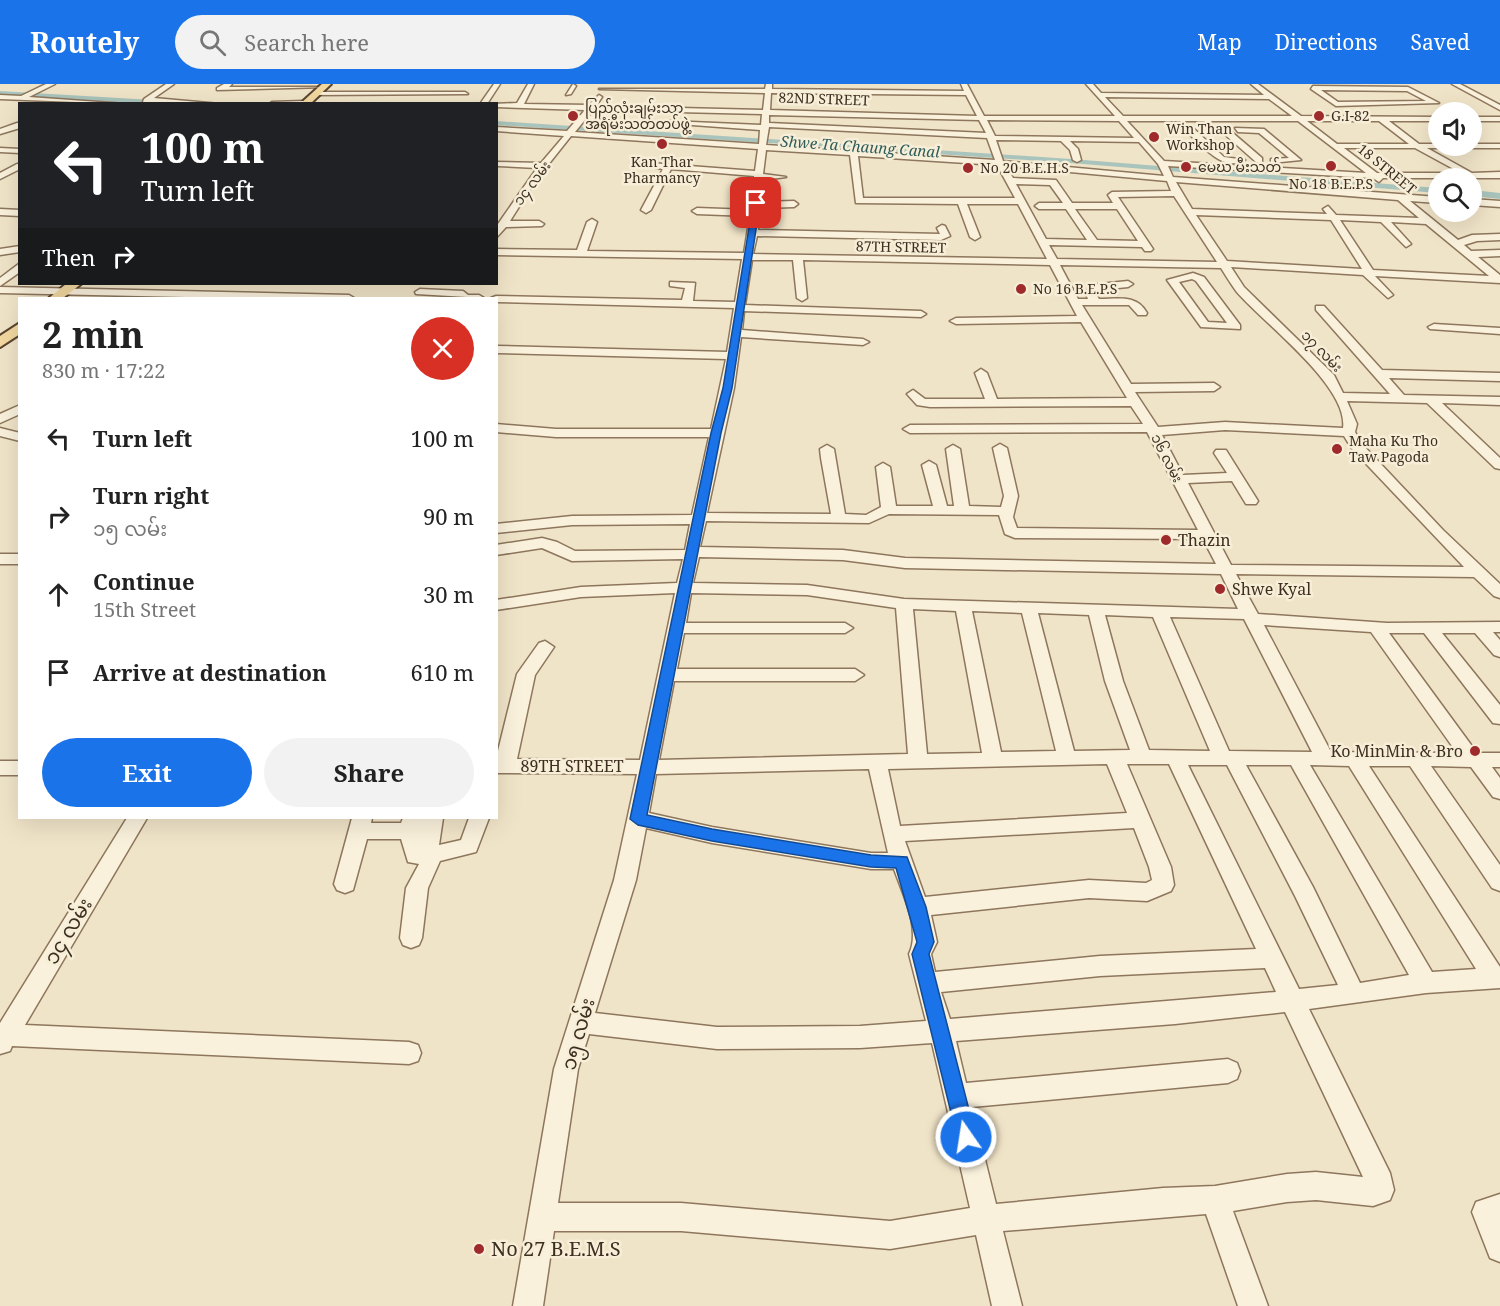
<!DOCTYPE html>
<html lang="en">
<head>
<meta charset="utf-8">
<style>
  body { margin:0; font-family:"Noto Serif","Noto Sans Myanmar",serif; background:#f2f2f2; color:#222; height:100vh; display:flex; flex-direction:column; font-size:22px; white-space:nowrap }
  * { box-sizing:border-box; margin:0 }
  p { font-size:20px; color:#767676 }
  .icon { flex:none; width:33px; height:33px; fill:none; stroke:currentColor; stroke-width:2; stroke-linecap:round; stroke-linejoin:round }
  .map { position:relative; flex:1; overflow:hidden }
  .drawer { position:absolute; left:18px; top:213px; width:480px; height:522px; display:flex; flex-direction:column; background:#fff; border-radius:0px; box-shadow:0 6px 24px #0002 }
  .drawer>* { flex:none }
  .guide { position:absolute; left:18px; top:18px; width:480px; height:183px; border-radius:0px; box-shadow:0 6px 24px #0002; background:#202124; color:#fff; overflow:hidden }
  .buttons { position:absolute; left:1428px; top:18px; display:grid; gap:12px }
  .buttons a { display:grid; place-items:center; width:54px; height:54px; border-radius:50%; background:#fff; box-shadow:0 6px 24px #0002; font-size:30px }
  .pin { position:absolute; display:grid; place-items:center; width:51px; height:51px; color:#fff; margin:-26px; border-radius:12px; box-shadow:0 3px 9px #0006 }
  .me { position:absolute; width:66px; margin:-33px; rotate:347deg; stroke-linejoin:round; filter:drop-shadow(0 0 4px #0008) }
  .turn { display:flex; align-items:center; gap:21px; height:126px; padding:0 24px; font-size:27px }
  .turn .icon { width:78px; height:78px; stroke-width:2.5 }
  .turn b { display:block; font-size:42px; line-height:51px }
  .then { display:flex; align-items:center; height:57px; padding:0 24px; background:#0003; gap:12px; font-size:22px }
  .round { display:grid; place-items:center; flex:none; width:63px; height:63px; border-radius:32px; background:#f2f2f2 }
  .headline { display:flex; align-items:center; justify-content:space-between; height:102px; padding:0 24px }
  h1 { font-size:36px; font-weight:700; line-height:45px }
  .button { display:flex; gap:12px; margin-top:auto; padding:12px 24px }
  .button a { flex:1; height:69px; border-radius:36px; background:#1a73e8; color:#fff; font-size:24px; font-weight:700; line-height:69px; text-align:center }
  .button a+a { background:#f2f2f2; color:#222 }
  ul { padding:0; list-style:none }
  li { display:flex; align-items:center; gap:18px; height:78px; padding:0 24px }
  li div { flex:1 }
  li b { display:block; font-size:22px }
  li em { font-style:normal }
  header { display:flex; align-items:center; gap:36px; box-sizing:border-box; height:84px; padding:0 30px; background:#1a73e8; color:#fff }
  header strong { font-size:28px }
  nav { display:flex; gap:33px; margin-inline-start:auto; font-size:21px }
  .search { width:420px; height:54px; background:#f2f2f2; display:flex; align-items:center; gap:15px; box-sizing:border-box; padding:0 21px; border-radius:33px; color:#767676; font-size:22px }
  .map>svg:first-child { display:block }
</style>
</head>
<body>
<header>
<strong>Routely</strong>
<div class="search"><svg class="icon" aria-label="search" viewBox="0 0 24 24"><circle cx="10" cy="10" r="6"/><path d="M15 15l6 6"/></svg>Search here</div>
<nav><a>Map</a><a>Directions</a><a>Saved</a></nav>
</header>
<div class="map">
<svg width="1500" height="1222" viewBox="0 0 1500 1222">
  <rect width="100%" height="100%" fill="#f0e4c8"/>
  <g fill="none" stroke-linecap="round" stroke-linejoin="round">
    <g fill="#a9c4bc" fill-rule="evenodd">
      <polygon points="0,7 187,18 190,20 142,20 0,11"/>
      <polygon points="496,37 1071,75 1438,104 1438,109 1071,79 496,41"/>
      <polygon points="1472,106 1500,109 1500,115 1472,112"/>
    </g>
    <g stroke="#8d765c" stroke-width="3">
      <g id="minor">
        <polygon points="46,0 55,0 29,13 126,20 0,15 0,11 21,12"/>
        <polygon points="166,0 174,0 154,14 220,20 143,18 144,15"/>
        <polygon points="224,0 232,0 229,3 326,3 217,6 217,4"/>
        <polygon points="494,0 500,0 487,20 480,20"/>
        <path d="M528 0H534L524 20 589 21 599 11 602 13 596 22 763 26 765 9 599 5H765L766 0H772V5L964 7 961 0H967L984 32H1115L1086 0H1093L1101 9 1264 11 1251 0H1258L1301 32 1438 33V37H1389L1419 60H1500V64H1427L1472 89 1500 88V94H1383L1379 98 1373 94 1168 82 1173 93 1438 113V119L1410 117 1458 156 1472 151 1500 150V156L1477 157 1464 161 1471 167 1500 166V172L1478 173 1500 191V199L1375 192 1393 211 1388 214 1363 191 1231 183 1244 203 1334 291 1343 309 1390 310 1316 226V222H1324L1382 286 1500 289V297L1389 294 1404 311 1500 313V321L1442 319 1500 374V385L1495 384 1427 319 1347 317 1357 340 1355 348 1362 360 1443 446 1500 500V514L1494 512 1474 493 1236 490 1258 530 1387 539 1500 538V548H1493L1500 556V573L1494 571 1475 549H1442L1500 621V640L1493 639 1424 549H1389L1477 669H1500V683H1492L1500 694V715L1493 713 1471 683 1431 682 1500 781V807L1492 804 1410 682H1369L1500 883V904L1426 909 1309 925 1390 1089 1394 1106 1390 1116 1373 1122 1316 1116 1287 1118 1233 1127 1268 1222H1238L1206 1130 1003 1147 1022 1222H992L976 1151 890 1165 681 1147H554L543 1222H513L554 985 614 796 637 690 496 689V675L517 590 539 559 545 557 554 563 535 591 517 675 640 676 675 509 581 513 496 526V516L581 503 677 499 683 475 572 477 542 464 496 471V461L542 454 557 458 575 467 685 466 690 440 572 441 496 449V440L572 432 692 431 709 353H556L496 348V340L556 345H711L726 275 496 269V262L727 268 734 224 496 218V214H491L496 212 682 216 685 204 670 202V198L695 199 693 217 735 218 742 175 496 171V165L577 166 587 138 592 135 597 138 587 167 744 169 750 132 697 130 692 127 697 124 751 126 754 92 671 85 651 126 646 129 641 126 663 85 633 80 637 78 755 87 758 65 571 52 536 96 510 137H539L544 140 542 142 506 143 496 154 498 140 537 84 498 82 496 78 541 79 564 52 496 47V43L567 47 585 26 496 23V20H493L517 19ZM771 9 966 11 977 32 770 26ZM1105 13 1269 15 1292 32H1123ZM593 26 762 30 761 41 669 37 665 39 760 46 759 60 575 48ZM769 31 979 36 986 49 769 39ZM987 36 1119 37 1134 54 995 52ZM1127 37H1298L1366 89 1164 77ZM1307 37H1379L1409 60H1337ZM769 43 987 54 995 76 766 61ZM996 56 1061 57 1070 66 1073 76 1077 78 1081 76 1078 65 1070 57 1139 58 1158 80 1164 92 1003 77ZM1344 64H1415L1461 89H1377ZM766 66 850 71 856 119 958 120 970 153 975 156 980 153 967 120H1018L1047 175 753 170 757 152 941 156 950 152 945 142 942 141 937 144 940 150 758 146 760 124 794 123 798 120 794 117 761 118 763 96 786 93 763 90ZM858 72 997 81 1015 114H863ZM1006 82 1167 97 1171 107 1112 108 1108 111 1113 119H1072L1056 96 1013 94ZM1176 98 1398 116 1419 134 1336 131 1328 122 1323 125 1327 130 1192 125ZM1016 100 1050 101 1063 119H1039L1035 122 1039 125H1066L1087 156 1046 155ZM1174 112 1217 178 1057 175 1049 161 1142 163 1145 167H1151L1153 165 1118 113ZM1075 125H1117L1138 157 1097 156ZM1196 131 1331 136 1362 185 1227 177ZM1340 136 1381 138 1406 163 1411 160 1391 138 1426 140 1489 192 1373 186ZM752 176H793L797 214 802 217 807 214 803 176 1050 181 1077 232 956 234 950 237 956 240 1081 238 1127 314 997 315 987 289 981 285 975 289 985 315H925L913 306 907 310 917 321 930 323 1131 322 1143 340 910 341 903 345 910 349 1147 348 1198 446 1017 444 1013 433 1018 412 1007 364 1000 360 993 364 1004 412 1001 423 969 422 960 365 953 361 946 365 954 422H947L936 381 929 377 922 381 933 422H896L890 383 883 379 876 383 881 423 866 431 845 430 834 365 827 361 820 365 821 374 831 430 707 429 734 304 741 253 863 261 869 258 863 255 742 246 744 227 921 233 926 230 921 227 745 221ZM1060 181 1221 184C1226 192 1231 200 1236 207 1262 238 1349 302 1343 344L1225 338 1158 343 1135 308 1214 307 1220 303 1214 299 1131 300 1082 221H1129L1138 231H1146L1147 229C1137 210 1118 215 1099 215L1096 210 1098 206 1128 203 1133 200 1128 197 1090 201 1086 210 1088 215H1078ZM1225 346 1344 352 1352 365 1464 483 1231 481 1188 399 1232 397 1246 420H1256L1258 417 1226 366H1216L1214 369 1227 389 1183 391 1162 351ZM889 430 999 431 1005 450 1015 454 1203 455 1216 480 905 474 843 466 700 463 706 437 869 439ZM699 473 843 476 905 484 1221 490 1238 525 904 515 807 501 693 499ZM691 509 807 511 896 524 908 670 659 676 674 597H855L864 591 855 585H677L684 549H845L853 544 845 539H686ZM913 525 956 527 982 669 927 670ZM972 527 1022 529 1056 667 1001 668ZM1038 529 1089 531 1105 597 1130 666 1074 667ZM1105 531 1153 533 1210 667 1149 666 1123 597ZM1170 533 1244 535 1312 668 1229 667ZM1264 541 1371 548 1457 669 1331 668ZM1107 680 1127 729 900 742 888 685ZM1127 680H1169L1256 865 1100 872 935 888 931 870 937 858 931 831 1089 814 1147 817 1171 807 1174 801 1171 783ZM1188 681H1227L1295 812 1338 901 1299 905ZM1246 681H1291L1409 891 1360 899 1313 803ZM1310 681 1349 682 1476 885 1432 888ZM869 685 888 769H871L712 743 649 729 656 690ZM646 744 712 759 871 785H894C903 811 921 845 909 870L926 937 860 942 717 943 595 929 636 796ZM1134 744 1149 783 1152 796 1146 799 1089 796 925 813 905 757ZM1265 884 1276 908 950 935 941 908 1100 892ZM1285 928 1363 1093 1316 1088 1287 1090 1215 1102 1163 1104 996 1120 972 1023 1228 999 1237 995 1240 987 1237 979 1228 975 966 999 956 957 1175 940ZM589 950 717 965 860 964 932 959 970 1124 890 1137 681 1119H558L578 985Z"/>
        <polygon points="573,0 576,2 571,10 566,11"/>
        <polygon points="1452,0 1460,0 1500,21 1500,26"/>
        <path d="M1313 2 1408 3 1439 19 1336 22 1311 5ZM1321 6 1407 7 1426 17 1338 18Z"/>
        <polygon points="315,8 465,8 468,10 313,11"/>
        <polygon points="304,17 307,20 269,20 272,18"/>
        <rect x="1472" y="33" width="28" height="4"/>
        <polygon points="17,39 20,39 20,44 0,50 0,45"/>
        <path d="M1187 44H1193L1224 73 1245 76C1223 89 1202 61 1187 48Z"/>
        <polygon points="1219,44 1227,44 1262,74 1262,78 1256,78 1222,48 1216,48"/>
        <polygon points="1235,44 1264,45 1301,76 1271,79 1271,75 1289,74 1259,49 1238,48"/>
        <polygon points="0,64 20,65 20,69 0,68"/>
        <polygon points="17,80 20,80 20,85 0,95 0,89"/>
        <polygon points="1472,115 1500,117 1500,123 1472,121"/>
        <polygon points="0,125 20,126 20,132 0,131"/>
        <polygon points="20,162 20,168 0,171 0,165"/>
        <polygon points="20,179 20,188 0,202 0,194"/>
        <path d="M1193 189 1204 193 1240 241V245L1201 243 1167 196ZM1192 195 1196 197 1227 239 1208 238 1179 198Z"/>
        <polygon points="0,203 349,211 354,214 232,214 0,209"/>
        <polygon points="420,205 463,207 468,211 479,211 484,214 416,210 415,208"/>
        <polygon points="1434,240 1500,244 1500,250 1430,245 1428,243"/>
        <polygon points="20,321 20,330 0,339 0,330"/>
        <polygon points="0,344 20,349 20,357 0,352"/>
        <rect x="0" y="470" width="20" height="10"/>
        <rect x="0" y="677" width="20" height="14"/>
        <polygon points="127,734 147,734 25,941 409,958 418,961 421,969 418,977 409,980 12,962 10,967 0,970 0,939"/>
        <polygon points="352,734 372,734 371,739 401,739 403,734 443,734 439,761 461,756 469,734 489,734 476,768 440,777 428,804 422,854 419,861 411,864 403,861 400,854 406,804 419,780 408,778 401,755 367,755 353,806 345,809 337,806 334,800"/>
        <polygon points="1500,1110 1500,1178 1490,1174 1472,1128 1476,1118"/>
      </g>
    </g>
    <g stroke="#5b4430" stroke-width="4">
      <g id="major">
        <polygon points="322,0 331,0 310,20 300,20"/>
        <polygon points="66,200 81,200 63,214 49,214"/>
        <polygon points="20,239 20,250 0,263 0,252"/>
      </g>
    </g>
    <use href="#minor" fill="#faf1dc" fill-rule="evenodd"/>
    <use href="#major" fill="#f3d9a0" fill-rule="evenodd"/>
  </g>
  <polygon fill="#1a73e8" stroke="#114b97" stroke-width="1.5" points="756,117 760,119 732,304 721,349 647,731 712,745 871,771 907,773 926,823 934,858 929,870 976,1053 973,1060 966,1063 959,1060 957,1053 912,870 917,858 896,784 871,783 712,757 638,741 630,735 711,349 723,304 753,119"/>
  <g fill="#9e2a2b" stroke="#f7eed8" stroke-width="2">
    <circle cx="573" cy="32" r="6"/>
    <circle cx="1319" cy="32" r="6"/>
    <circle cx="1154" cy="53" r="6"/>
    <circle cx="662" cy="60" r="6"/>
    <circle cx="1331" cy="82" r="6"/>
    <circle cx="1186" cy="83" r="6"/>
    <circle cx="968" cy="84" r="6"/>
    <circle cx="1021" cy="205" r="6"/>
    <circle cx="1337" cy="365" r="6"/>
    <circle cx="1166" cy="456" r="6"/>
    <circle cx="1220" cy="505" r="6"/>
    <circle cx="1475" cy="667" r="6"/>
    <circle cx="479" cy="1165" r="6"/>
  </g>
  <g text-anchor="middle" stroke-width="5" stroke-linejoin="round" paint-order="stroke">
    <g font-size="14" fill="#3d2e20" stroke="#f7eed8">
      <text transform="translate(824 15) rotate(2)" y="5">82ND STREET</text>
      <text transform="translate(1387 85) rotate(39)" y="5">18 STREET</text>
      <text transform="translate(532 99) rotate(-53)" y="5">၁၄ လမ်း</text>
      <text transform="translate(901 163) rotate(1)" y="5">87TH STREET</text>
      <text transform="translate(1322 267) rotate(46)" y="5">၁၇ လမ်း</text>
      <text transform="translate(1167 374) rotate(63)" y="5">၁၆ လမ်း</text>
    </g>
    <g font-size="14" fill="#3d2e20" stroke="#f7eed8" text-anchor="start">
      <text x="585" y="29">ပြည်လုံးချမ်းသာ<tspan x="585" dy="16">အရံမီးသတ်တပ်ဖွဲ့</tspan></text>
      <text x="1331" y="37">G.I-82</text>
      <text x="1166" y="50">Win Than<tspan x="1166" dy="16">Workshop</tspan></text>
      <text x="662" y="83" text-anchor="middle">Kan Thar<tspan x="662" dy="16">Pharmancy</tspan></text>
      <text x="1198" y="88">မေဃ မီးသတ်</text>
      <text x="980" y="89">No 20 B.E.H.S</text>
      <text x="1331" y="105" text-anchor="middle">No 18 B.E.P.S</text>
      <text x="1033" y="210">No 16 B.E.P.S</text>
      <text x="1349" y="362">Maha Ku Tho<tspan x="1349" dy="16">Taw Pagoda</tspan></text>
    </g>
    <g font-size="15" font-style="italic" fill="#2f5d5a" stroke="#f7eed8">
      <text transform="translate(860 63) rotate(4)" y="5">Shwe Ta Chaung Canal</text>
    </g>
    <g font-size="16" fill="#3d2e20" stroke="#f7eed8" text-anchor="start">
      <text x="1178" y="462">Thazin</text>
      <text x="1232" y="511">Shwe Kyal</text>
      <text x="1463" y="673" text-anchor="end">Ko MinMin &amp; Bro</text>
    </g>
    <g font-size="16" fill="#3d2e20" stroke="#f7eed8">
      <text x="572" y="688">89TH STREET</text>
    </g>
    <g font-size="20" fill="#3d2e20" stroke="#f7eed8">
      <text transform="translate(68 847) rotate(-59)" y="7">၁၄ လမ်း</text>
      <text transform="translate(578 950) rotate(-74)" y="7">၁၅ လမ်း</text>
    </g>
    <g font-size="20" fill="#3d2e20" stroke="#f7eed8" text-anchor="start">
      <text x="491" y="1172">No 27 B.E.M.S</text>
    </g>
  </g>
</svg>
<div class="buttons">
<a><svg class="icon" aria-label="sound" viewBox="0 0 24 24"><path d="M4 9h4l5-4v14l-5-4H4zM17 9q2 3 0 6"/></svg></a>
<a><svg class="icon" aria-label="search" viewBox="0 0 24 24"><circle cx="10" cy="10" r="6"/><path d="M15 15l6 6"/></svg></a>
</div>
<div class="pin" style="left:756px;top:119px;background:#d93025"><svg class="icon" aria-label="arrive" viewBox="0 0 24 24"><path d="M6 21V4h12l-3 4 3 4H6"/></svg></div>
<svg class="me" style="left:966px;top:1053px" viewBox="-20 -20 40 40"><circle r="17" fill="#1a73e8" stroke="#fff" stroke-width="3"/><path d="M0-11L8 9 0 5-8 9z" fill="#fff"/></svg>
<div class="guide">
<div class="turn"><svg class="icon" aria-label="left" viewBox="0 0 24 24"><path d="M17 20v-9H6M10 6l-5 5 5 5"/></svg><div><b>100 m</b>Turn left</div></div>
<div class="then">Then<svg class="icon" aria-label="right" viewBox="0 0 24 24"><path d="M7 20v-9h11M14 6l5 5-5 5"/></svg></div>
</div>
<section class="drawer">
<div class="headline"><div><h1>2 min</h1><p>830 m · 17:22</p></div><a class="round" style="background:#d93025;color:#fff"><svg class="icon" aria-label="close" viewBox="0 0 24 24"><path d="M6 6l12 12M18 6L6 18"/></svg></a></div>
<ul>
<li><svg class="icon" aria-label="left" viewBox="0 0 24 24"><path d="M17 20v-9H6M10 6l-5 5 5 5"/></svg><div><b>Turn left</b></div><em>100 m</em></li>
<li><svg class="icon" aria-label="right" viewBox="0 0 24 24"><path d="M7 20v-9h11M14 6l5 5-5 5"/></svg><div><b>Turn right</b><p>၁၅ လမ်း</p></div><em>90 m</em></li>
<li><svg class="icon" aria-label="ahead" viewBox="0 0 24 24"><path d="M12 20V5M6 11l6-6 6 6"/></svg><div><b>Continue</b><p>15th Street</p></div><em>30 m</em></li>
<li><svg class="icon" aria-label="arrive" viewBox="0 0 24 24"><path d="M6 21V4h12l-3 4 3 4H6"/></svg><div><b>Arrive at destination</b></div><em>610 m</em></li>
</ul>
<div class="button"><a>Exit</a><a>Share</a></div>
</section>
</div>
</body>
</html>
